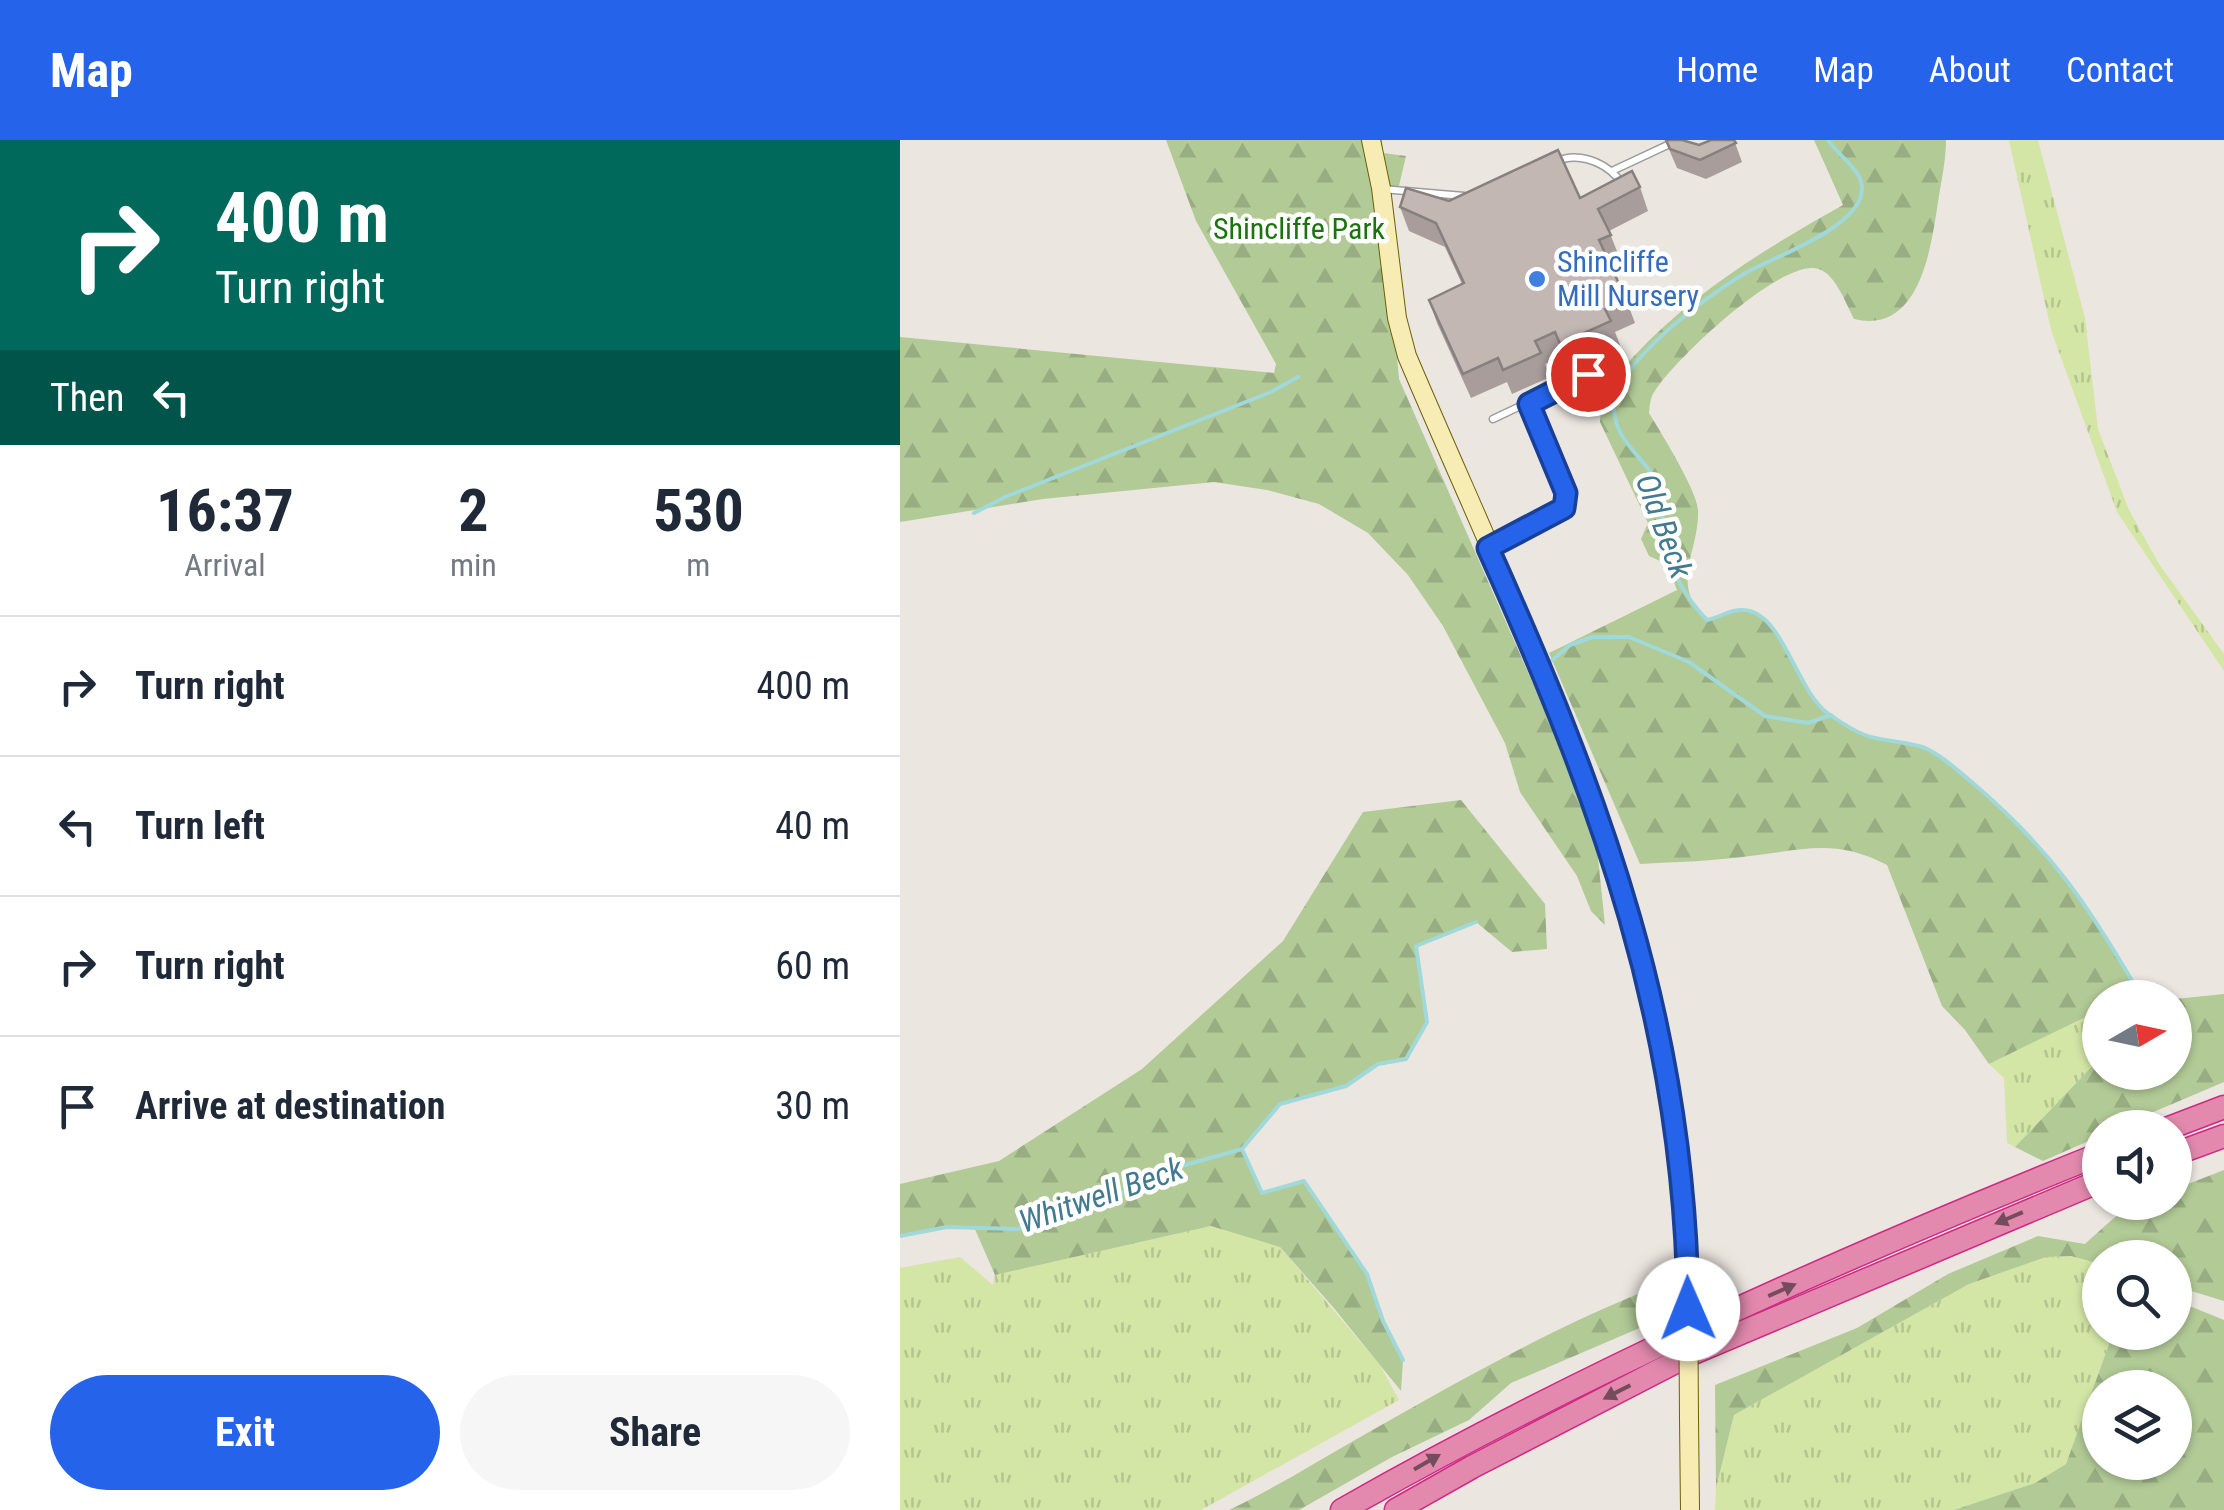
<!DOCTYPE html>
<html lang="en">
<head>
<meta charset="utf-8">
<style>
  body { margin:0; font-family:"Roboto Condensed",sans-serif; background:#f6f6f7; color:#1f2937; height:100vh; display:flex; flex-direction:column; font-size:38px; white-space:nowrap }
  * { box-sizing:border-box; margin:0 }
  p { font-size:32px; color:#747a83 }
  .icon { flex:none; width:55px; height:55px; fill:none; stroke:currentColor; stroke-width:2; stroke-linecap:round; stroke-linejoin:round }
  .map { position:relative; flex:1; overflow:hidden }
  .side { display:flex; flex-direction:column; background:#fff; width:900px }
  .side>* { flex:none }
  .top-card { background:#00695c; color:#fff; overflow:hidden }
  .needle { width:65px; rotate:81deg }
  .fabs { position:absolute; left:1182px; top:840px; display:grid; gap:20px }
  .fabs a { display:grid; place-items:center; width:110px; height:110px; border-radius:50%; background:#fff; box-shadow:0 2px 8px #0004; font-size:50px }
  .pin { position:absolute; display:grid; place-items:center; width:85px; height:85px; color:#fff; margin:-42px; border:5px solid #fff; border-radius:50%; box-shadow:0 2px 10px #0007 }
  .me { position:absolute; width:110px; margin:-55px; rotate:359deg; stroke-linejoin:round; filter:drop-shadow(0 0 8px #0008) }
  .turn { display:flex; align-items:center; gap:35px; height:210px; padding:0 50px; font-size:45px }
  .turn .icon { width:130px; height:130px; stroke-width:2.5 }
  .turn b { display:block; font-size:70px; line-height:85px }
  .then { display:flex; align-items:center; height:95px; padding:0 50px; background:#0003; gap:20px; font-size:38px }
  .eta { display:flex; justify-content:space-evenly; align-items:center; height:170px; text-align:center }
  .eta b { font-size:60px; font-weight:700; line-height:70px }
  .cta { display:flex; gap:20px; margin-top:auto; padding:20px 50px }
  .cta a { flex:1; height:115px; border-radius:60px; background:#2563eb; color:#fff; font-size:40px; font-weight:700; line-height:115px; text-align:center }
  .cta a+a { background:#f6f6f7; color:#1f2937 }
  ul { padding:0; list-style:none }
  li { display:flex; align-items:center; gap:30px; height:140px; padding:0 50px; border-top:2px solid #e0e1e3 }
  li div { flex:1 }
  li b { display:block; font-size:38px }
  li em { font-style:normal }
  header { display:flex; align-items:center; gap:60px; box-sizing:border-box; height:140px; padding:0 50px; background:#2563eb; color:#fff }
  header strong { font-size:48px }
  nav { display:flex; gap:55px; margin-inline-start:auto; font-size:35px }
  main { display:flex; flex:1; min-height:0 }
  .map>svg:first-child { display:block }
</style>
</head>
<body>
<header>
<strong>Map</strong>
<nav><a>Home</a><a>Map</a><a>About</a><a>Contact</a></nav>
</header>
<main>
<section class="side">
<div class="top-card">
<div class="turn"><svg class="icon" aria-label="right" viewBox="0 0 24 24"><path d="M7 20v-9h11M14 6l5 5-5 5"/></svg><div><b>400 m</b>Turn right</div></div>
<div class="then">Then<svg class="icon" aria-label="left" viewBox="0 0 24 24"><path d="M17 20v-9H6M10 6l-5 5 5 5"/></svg></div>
</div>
<div class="eta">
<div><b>16:37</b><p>Arrival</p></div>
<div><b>2</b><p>min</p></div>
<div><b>530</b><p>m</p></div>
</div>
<ul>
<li><svg class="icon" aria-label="right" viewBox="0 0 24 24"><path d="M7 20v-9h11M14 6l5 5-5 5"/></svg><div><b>Turn right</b></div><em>400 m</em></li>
<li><svg class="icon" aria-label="left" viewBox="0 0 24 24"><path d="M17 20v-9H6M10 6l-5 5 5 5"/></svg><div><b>Turn left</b></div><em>40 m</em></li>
<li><svg class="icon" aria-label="right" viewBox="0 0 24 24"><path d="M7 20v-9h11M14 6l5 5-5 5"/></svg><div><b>Turn right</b></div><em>60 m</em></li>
<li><svg class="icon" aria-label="arrive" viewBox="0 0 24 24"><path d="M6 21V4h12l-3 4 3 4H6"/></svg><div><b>Arrive at destination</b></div><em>30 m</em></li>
</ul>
<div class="cta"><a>Exit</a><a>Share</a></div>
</section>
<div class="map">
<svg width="1324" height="1370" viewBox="0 0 1324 1370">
  <defs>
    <pattern id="grass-tufts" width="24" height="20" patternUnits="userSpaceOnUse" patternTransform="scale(2.5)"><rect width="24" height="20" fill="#d3e6a6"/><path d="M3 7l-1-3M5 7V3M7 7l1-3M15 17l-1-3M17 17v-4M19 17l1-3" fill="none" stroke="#b5c58e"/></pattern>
    <pattern id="forest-firs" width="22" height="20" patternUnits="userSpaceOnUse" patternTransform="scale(2.5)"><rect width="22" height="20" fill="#b1ca96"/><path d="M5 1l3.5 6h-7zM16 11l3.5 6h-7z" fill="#98ad81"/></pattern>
  </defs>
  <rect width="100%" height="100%" fill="#ece6e0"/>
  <g fill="url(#grass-tufts)">
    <polygon points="1109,0 1138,0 1185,178 1198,289 1229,370 1259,424 1324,514 1324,531 1217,372 1151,190"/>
    <polygon points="1200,870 1200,918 1115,1007 1107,1003 1104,938 1089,924"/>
    <polygon points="311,1086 379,1106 480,1225 499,1260 301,1370 0,1370 0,1128 60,1117 93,1145 95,1135"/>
    <polygon points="1171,1116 1200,1124 1200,1192 1213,1193 1166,1324 1135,1343 1054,1370 815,1370 816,1348 834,1275 1069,1144 1146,1117"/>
  </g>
  <g fill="url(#forest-firs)" fill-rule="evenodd">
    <polygon points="266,0 482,0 483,13 506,16 498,50 481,49 499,239 678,646 696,699 705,785 691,771 677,736 620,652 605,603 543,486 508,435 468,393 419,364 367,350 314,342 143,359 0,382 0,197 374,233 376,224 296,81"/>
    <path d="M914 0H1046C1046 21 1041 42 1038 62 1031 108 1020 195 954 179 946 164 936 135 919 129 882 117 773 221 755 251 750 257 750 264 749 273 760 291 798 352 798 370 800 411 768 444 807 480 819 478 831 469 843 470 882 472 895 547 927 572 937 580 953 590 966 595 984 602 1006 601 1025 608 1044 616 1059 632 1074 644 1151 710 1188 765 1238 851L1226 857 1200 858V870L1089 924 1065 890 1042 866 987 725C935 698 904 710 850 716 813 721 776 722 740 724L649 513 777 450 767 424 749 416 741 399 748 383 700 282C701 269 703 257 709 245 715 234 726 225 735 215 794 152 868 107 943 65Z"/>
    <polygon points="561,660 645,764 647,809 612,812 576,782 516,806 527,882 506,919 478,924 446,946 380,964 342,1009 362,1053 404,1041 467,1134 483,1181 503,1220 501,1251 433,1167 380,1107 311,1086 95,1135 74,1087 47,1087 0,1096 0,1044 99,1021 242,929 383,801 463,672"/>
    <polygon points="1324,854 1324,942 1218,987 1200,988 1200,996 1143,1021 1115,1007 1200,918 1200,932 1275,932 1275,859"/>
    <path d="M1324 1030V1161L1275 1146V1118H1200V1124L1171 1116 1146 1117 1069 1144 834 1275 816 1348 815 1245 957 1188 1048 1134 1138 1096 1185 1104C1222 1072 1223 1062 1275 1062V1049Z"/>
    <path d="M763 1144 770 1175 611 1243 569 1280 492 1317 399 1370H329C375 1348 418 1321 462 1296 560 1240 659 1184 763 1144Z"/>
    <path d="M1275 1160 1324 1180V1370H1054L1135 1343 1166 1324 1213 1193 1275 1192ZM1200 1248H1275V1322H1200Z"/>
  </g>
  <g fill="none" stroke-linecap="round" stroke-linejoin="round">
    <g stroke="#a1d8d9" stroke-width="4">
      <path d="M928 0C938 16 962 29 962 49 962 86 877 116 849 131 812 152 712 224 714 269 715 304 748 318 758 347 764 367 761 388 765 408 771 432 789 462 807 480 819 478 830 469 843 470 882 471 895 547 926 572 937 580 952 590 965 595 984 602 1006 601 1025 608 1043 616 1059 632 1074 644 1151 710 1188 765 1238 851"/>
      <polyline points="74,373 105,357 371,252 398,237"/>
      <polyline points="649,523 670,505 693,497 729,497 789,522 865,576 908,583 931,575"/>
      <polyline points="0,1096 47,1087 118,1089 198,1052 228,1053 257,1033 342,1009"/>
      <polyline points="503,1220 483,1181 467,1134 404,1041 362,1053 342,1009 380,964 446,946 478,924 506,919 527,882 516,806 576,782"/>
    </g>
    <g stroke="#9c9c9c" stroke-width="9">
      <g id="lane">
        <path d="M655 22C676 12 701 20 717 37"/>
        <polyline points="712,31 774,2"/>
        <polyline points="482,49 564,56"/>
        <polyline points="593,279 688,234"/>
        <polyline points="594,405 663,368 666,353 629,264"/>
      </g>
    </g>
    <g stroke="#6b6108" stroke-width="20">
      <g id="secondary">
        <path d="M471 0 481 48 497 178 507 216C592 416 689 614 744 825 771 925 782 1029 788 1132"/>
        <polyline points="789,1278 790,1370"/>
      </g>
    </g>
    <g stroke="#cf2985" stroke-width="25">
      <g id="highway">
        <polyline points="1269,988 1324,967"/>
        <polyline points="1275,1014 1324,996"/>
        <path d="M442 1370C685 1232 941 1118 1200 1014"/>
        <polyline points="496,1370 572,1327 791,1214 1200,1041"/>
      </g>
    </g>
    <use href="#lane" stroke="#fff" stroke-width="6"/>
    <use href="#secondary" stroke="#f7ecb4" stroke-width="18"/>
    <use href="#highway" stroke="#e289ad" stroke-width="22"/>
    <g stroke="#6b6108" stroke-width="20" stroke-linecap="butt">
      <polyline id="secondary-bridge" points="788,1132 789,1278"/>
    </g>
    <use href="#secondary-bridge" stroke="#f7ecb4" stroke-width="18"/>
  </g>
  <g fill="#a89d9b">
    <polygon points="765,0 799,5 834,0 842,22 806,39 777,28"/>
    <polygon points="740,47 748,71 709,91 720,119 710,123 726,159 735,183 715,192 720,205 669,228 663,216 645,224 650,237 612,254 607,242 571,258 537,183 529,160 562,144 545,107 509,91 500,67 549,61 680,58"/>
  </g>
  <g fill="#c3b7b4" stroke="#88807e" stroke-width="2.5">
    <polygon points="766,0 782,0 799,5 811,0 834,0 836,3 800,20 770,9"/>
    <polygon points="658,10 680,58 732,31 740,47 698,69 711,95 699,100 726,159 705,169 711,181 660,204 655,192 635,201 641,213 603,230 598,218 563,234 529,160 564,143 536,83 500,67 506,48 549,61"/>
  </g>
  <defs><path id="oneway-solid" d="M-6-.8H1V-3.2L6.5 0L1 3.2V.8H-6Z" transform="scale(2.5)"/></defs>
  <g fill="#754c5d">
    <use href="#oneway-solid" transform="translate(1109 1078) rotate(157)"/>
    <use href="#oneway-solid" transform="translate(882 1150) rotate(-24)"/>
    <use href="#oneway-solid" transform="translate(717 1252) rotate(153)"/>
    <use href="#oneway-solid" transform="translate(527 1322) rotate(-30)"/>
  </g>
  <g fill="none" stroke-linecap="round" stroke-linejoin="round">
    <g stroke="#184099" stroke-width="25">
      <path id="route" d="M688 234 629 264 666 353 664 368 588 408C701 659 786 889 788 1169"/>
    </g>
    <use href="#route" stroke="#2563eb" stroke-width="18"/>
  </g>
  <circle fill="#3f7fe0" stroke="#fff" stroke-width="4" cx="637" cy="139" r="10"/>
  <g text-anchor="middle" stroke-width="9" stroke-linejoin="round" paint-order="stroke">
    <g font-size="30" fill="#1b730e" stroke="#fff">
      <text x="399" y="99">Shincliffe Park</text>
    </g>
    <g font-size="30" fill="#366cbe" stroke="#fff" text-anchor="start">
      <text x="657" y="132">Shincliffe<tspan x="657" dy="34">Mill Nursery</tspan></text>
    </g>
    <g font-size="32" font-style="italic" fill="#427a90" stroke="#fff">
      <text transform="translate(764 386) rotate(70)" y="11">Old Beck</text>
      <text transform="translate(201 1055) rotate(-19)" y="11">Whitwell Beck</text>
    </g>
  </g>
</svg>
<div class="fabs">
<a><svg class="needle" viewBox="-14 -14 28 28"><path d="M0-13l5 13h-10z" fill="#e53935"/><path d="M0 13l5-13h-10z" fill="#747a83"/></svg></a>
<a><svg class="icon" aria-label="sound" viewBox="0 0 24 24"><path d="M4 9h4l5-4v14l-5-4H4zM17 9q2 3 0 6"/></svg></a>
<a><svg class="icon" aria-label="search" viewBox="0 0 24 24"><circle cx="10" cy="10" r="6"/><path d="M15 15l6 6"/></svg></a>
<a><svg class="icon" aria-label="layers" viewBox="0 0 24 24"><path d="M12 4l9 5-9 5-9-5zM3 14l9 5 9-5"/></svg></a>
</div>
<div class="pin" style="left:688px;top:234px;background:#d93025"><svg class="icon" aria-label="arrive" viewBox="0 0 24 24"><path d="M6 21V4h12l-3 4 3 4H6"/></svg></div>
<svg class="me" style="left:788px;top:1169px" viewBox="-20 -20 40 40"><circle r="19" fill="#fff"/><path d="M0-13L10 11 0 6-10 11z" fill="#2563eb"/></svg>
</div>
</main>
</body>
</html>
